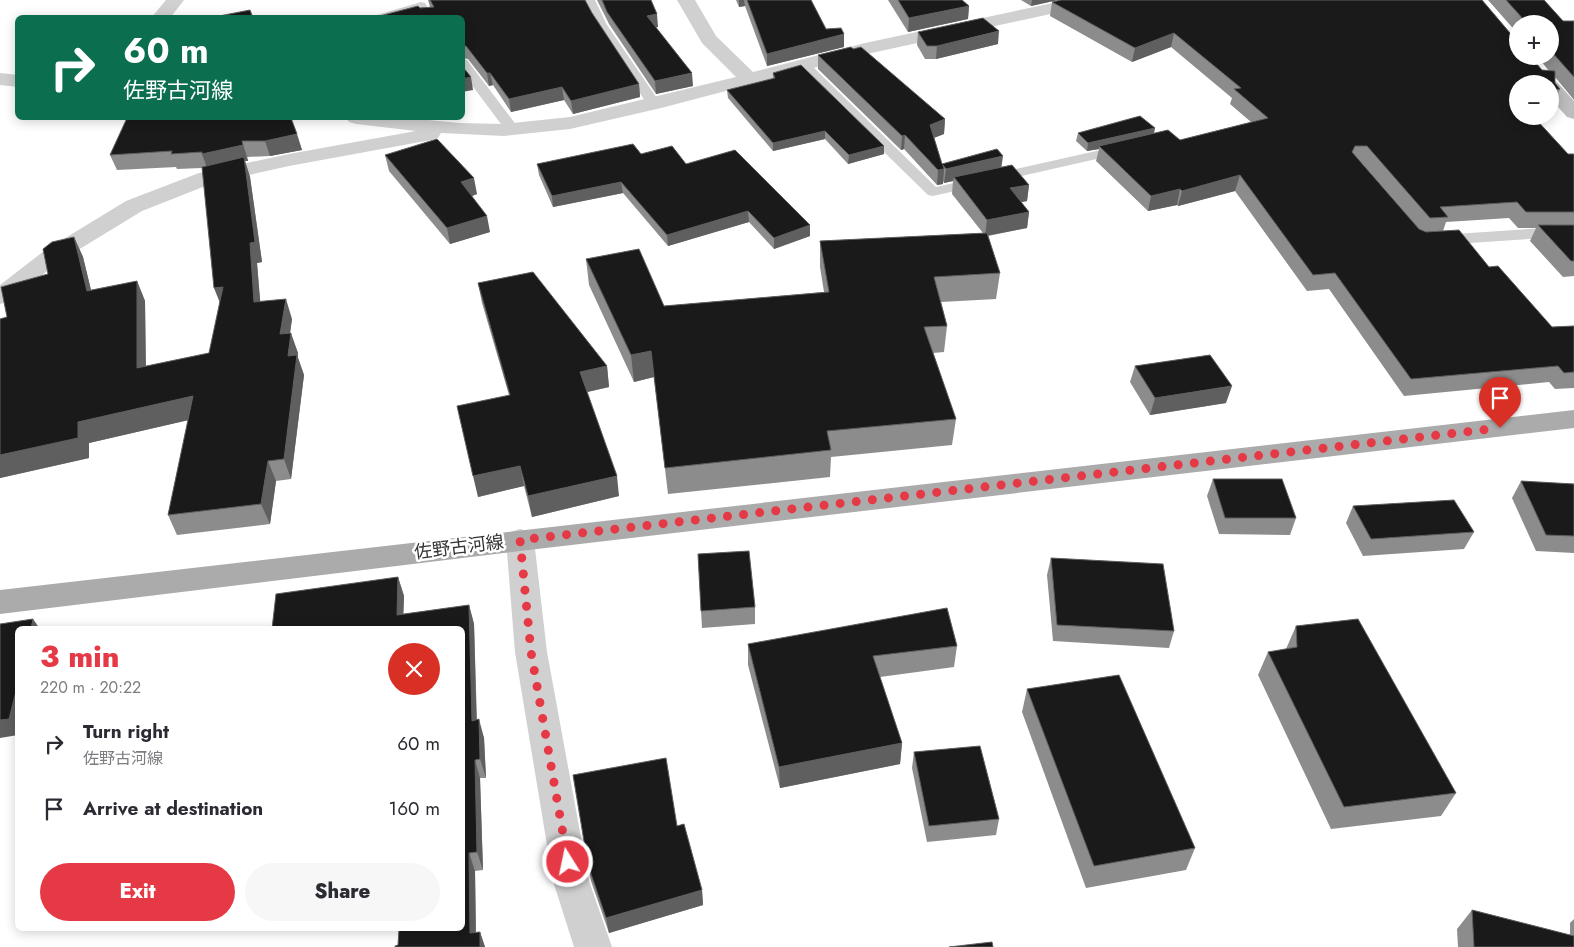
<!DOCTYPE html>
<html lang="en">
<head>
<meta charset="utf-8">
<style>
  body { margin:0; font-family:Jost,"Noto Sans JP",sans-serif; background:#f7f7f7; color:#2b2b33; height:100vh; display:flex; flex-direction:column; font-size:19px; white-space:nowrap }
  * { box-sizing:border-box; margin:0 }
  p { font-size:16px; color:#7c7c81 }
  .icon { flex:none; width:28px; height:28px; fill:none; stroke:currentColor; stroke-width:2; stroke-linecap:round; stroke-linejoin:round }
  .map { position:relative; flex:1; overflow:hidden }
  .details { position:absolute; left:15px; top:626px; width:450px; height:305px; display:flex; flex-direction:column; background:#fff; border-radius:8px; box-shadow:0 2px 12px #0003 }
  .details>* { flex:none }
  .banner { position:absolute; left:15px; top:15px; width:450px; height:105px; border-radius:8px; box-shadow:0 2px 12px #0003; background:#0b6e4f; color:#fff; overflow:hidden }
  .fabs { position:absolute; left:1509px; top:15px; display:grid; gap:10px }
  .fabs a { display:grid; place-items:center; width:50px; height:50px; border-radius:50%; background:#fff; box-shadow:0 2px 12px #0003; font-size:25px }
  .pin { position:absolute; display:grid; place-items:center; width:42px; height:42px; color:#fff; margin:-51px -21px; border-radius:50% 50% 50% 0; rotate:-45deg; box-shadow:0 0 5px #0007 }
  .pin .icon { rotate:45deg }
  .me { position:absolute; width:55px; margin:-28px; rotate:350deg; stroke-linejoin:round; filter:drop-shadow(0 0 4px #0008) }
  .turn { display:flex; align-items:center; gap:18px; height:105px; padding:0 25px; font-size:22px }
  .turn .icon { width:65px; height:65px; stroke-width:2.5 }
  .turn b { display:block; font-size:35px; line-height:42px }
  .round { display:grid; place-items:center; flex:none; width:52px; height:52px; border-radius:26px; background:#f7f7f7 }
  .overview { display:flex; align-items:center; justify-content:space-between; height:85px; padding:0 25px }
  h1 { font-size:30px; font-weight:800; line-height:38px; color:#e63946 }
  .cta { display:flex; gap:10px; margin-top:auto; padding:10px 25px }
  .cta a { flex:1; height:58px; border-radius:30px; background:#e63946; color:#fff; font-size:20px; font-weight:800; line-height:58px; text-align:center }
  .cta a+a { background:#f7f7f7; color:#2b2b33 }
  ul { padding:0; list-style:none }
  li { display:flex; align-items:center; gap:15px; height:65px; padding:0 25px }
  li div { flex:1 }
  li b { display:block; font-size:19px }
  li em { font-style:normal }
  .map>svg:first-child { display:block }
</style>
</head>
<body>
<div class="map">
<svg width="1574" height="947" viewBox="0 0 1574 947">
  <rect width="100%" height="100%" fill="#fff"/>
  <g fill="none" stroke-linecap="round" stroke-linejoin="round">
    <g fill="#d0d0d0" fill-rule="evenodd">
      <polygon points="583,0 595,0 607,25 661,104 659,107 649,107 595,25"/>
      <polygon points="421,2 425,3 435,18 423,18 418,11 396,18 375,18 377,15"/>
      <polygon points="462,59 467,60 517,126 519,129 517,132 507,132 462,72"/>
      <polygon points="803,61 808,62 936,187 1123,145 1128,146 1130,149 1128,152 1123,153 933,196 928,195 798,68 797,65"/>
      <polygon points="1543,228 1574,229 1574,239 1543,238 1440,245 1435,243 1432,240 1435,237 1440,235"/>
    </g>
    <g fill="#d0d0d0" fill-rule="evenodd">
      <polygon points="166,0 184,0 170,18 151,18"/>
      <polygon points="677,0 695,0 716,36 753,72 865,43 1067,0 1101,0 1098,4 1092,5 867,54 661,108 570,129 504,136 441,133 438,138 431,140 289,166 213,183 142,211 60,261 8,302 0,304 0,285 44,251 126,201 199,173 289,154 416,131 356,124 349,122 346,118 408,118 459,123 504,124 570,117 736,77 702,43"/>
      <polygon points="0,73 18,75 18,87 0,85"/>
      <polygon points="520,529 530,532 534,540 547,652 589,881 612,947 574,947 553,881 515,652 506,540 510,532"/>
    </g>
    <polygon fill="#bdbdbd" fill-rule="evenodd" points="1550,80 1557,82 1574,101 1574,119 1567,117 1550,98 1550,84 1542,84"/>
    <polygon fill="#ababab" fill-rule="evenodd" points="1574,410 1574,428 520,551 0,614 0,590"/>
  </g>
  <g fill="#8c8c8c" fill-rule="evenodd">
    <polygon points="428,0 585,0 592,13 639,84 640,97 573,114 564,100 511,112 493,85 489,86 468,59 462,58 462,18 420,8 430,7"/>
    <polygon points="597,0 651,0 658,27 656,27 693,86 656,94 609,24"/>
    <polygon points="736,0 811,0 826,29 844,34 844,47 767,66 745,6 739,7"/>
    <polygon points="888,0 962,0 969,6 968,19 908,32"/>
    <polygon points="1021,0 1058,0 1031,6"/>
    <path d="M1488 0H1544L1563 21H1574V100L1555 77V83L1560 89 1553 104H1550V84H1518V116L1568 154H1574V276L1563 277 1530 241 1536 228H1518L1509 218 1446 222 1443 231 1489 267 1552 327 1574 326V388L1555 389 1549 382 1404 396 1329 289 1307 291 1235 191 1178 206 1177 205 1148 211 1096 161 1099 149 1087 151 1076 141 1078 133 1155 128 1154 134 1180 140 1251 122 1230 104 1232 98 1171 47 1132 62 1050 16 1052 2 1518 56 1542 70 1549 71 1537 56H1550V24H1518V34ZM1360 162H1361L1420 230 1419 229Z"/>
    <polygon points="918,32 998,44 936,59 925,59 917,45"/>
    <polygon points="853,49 945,119 944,134 934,138 942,164 1002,167 1029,185 1027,201 1021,202 1029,212 1027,228 988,236 1000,273 996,299 941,302 947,326 944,352 933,353 956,419 952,445 831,457 830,477 668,494 654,377 634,382 589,285 586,259 664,306 824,292 820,267 820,241 983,233 952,194 953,181 944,183 943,181 943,184 937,185 904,149 901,150 818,69 818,55"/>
    <polygon points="773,73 884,146 884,154 848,164 825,139 773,151 728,98 727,90 773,79"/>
    <polygon points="291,118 302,150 270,156 247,157 248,161 245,161 250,177 262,262 257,263 260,302 292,319 290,333 298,353 297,355 304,375 291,479 276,481 270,524 177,535 168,515 188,420 89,443 89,458 0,478 0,319 7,317 48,274 74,237 83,257 91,290 137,281 145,301 146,366 209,353 220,303 202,168 177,169 176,167 117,170 110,155"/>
    <polygon points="641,154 686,164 810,225 810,236 774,249 749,222 668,246 623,193 553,207 539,175 537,164"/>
    <polygon points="385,155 477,194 472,196 490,232 450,244 389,171"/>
    <polygon points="478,283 607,366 609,387 587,392 619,496 532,517 524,486 478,497 509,395 482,303"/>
    <polygon points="1135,366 1226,403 1150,415 1130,382"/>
    <polygon points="1213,479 1296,518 1290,535 1219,534 1207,496"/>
    <polygon points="1521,481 1574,484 1574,553 1536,551 1512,498"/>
    <polygon points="1353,506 1474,532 1464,549 1363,556 1346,523"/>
    <polygon points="698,554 755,607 755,624 702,628"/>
    <polygon points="1051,558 1174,631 1169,648 1053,641 1047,575"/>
    <polygon points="398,577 404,596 403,614 469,605 474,624 477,720 484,738 486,778 480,778 483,870 475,871 476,932 480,932 485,947 395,947 398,945 462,629 272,629"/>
    <polygon points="1296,626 1456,793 1441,816 1331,829 1258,675 1268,652 1286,649"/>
    <polygon points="748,644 957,646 954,667 880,677 902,743 900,764 780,788 748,665"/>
    <polygon points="1027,689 1195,848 1186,870 1086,888 1022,712"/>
    <polygon points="914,752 999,819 996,835 927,842 912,768"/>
    <polygon points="588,865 702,890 703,905 609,933 591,881"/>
    <polygon points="1472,910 1570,935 1570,923 1574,919 1574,947 1458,947 1457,929"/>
  </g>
  <g fill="#5f5f5f">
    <polygon points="739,0 744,0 745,6 739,7"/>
    <polygon points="1032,0 1058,0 1031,6"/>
    <polygon points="969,6 968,19 908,32 909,18"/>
    <polygon points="657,14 658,27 648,28 647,16"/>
    <polygon points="999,31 998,44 936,59 937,46"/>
    <polygon points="1174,33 1171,47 1132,62 1135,48"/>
    <polygon points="844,34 844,47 767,66 767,54"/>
    <polygon points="487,73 490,73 493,85 489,86"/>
    <polygon points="692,73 693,86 656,94 655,81"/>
    <polygon points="471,77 473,90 462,92 462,79"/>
    <polygon points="639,84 640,97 573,114 571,101"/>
    <polygon points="562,87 564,100 511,112 509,99"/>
    <polygon points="945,119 944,134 928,140 930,125"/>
    <polygon points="1155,128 1153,136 1099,146 1099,149 1087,151 1088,143"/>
    <polygon points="825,131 825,139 773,151 773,143"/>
    <polygon points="297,134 302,150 270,156 265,141"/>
    <polygon points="905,135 904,149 901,150 902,136"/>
    <polygon points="242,141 247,157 248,161 245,161 250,177 262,262 257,263 262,322 202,154"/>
    <polygon points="884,146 884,154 848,164 849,155"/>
    <polygon points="1003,156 1001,170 954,177 953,181 944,183 946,169"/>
    <polygon points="944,169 943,184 937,185 938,170"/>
    <polygon points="1240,175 1235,191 1178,206 1182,191"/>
    <polygon points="474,178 477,194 464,199 461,182"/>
    <polygon points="621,182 623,193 553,207 552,196"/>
    <polygon points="1029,185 1027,201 1008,205 1010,188"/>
    <polygon points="1180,189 1177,205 1148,211 1151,196"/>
    <polygon points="748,211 749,222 668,246 667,235"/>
    <polygon points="1029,212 1027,228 985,236 987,220"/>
    <polygon points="487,216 490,232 450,244 447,228"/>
    <polygon points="810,225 810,236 774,249 774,238"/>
    <polygon points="74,237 83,257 96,311 87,291"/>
    <polygon points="137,281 145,301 146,389 137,368"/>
    <polygon points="223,287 222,308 214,288"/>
    <polygon points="286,299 292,319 287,354 280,334"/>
    <polygon points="291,333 298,353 295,376 288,356"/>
    <polygon points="651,351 654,377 634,382 631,355"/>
    <polygon points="297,355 304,375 291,479 284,459"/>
    <polygon points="607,366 609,387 583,393 580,372"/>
    <polygon points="1232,386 1226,403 1150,415 1155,398"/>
    <polygon points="193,396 202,417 89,443 89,458 0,478 0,455 78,422"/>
    <polygon points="268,461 276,481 270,524 261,504"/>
    <polygon points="520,466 524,486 478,497 473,476"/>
    <polygon points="617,476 619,496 532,517 528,496"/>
    <polygon points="398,577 404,596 403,629 397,615"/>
    <polygon points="469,605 474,624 477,739 472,721"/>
    <polygon points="33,619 40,629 31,629"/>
    <polygon points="18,683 18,735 0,738 0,720"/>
    <polygon points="479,719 484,738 486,778 480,759"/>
    <polygon points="902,743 900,764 780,788 779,767"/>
    <polygon points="475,760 480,778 483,870 477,852"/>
    <polygon points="469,853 475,871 476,947 470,933"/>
    <polygon points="702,890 703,905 609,933 606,918"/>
    <polygon points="480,932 485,947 480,947"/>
  </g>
  <g fill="#1a1a1a" stroke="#5f5f5f">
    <polygon points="430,0 585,0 592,13 639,84 571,101 562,87 509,99 490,73 487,73 466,46 462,46 462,18 372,18 418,6 420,8 434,7"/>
    <polygon points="602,0 651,0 657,14 647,16 692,73 655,81 607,12"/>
    <polygon points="747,0 811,0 826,29 841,28 844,34 767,54"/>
    <polygon points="898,0 962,0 969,6 909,18"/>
    <polygon points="1061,0 1482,0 1516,40 1518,40 1518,56 1530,56 1542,70 1555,71 1555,83 1560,89 1550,90 1550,84 1518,84 1518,93 1513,94 1518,99 1518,116 1533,116 1568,154 1574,154 1574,212 1526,212 1517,202 1440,207 1448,217 1430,218 1367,146 1355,146 1352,152 1419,229 1426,232 1459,230 1489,267 1498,266 1552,327 1574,326 1574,372 1564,373 1558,366 1411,379 1335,273 1313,275 1240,175 1182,191 1180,189 1151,196 1099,146 1168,130 1180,140 1268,118 1234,89 1241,88 1174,33 1135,48 1052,2"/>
    <polygon points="1506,0 1544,0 1563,21 1574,21 1574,77 1550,50 1550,24 1526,24 1525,21"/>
    <polygon points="250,10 253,18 209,18"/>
    <polygon points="983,18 999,31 937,46 927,46 918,32"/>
    <polygon points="851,47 853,49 861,47 945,119 930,125 942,164 997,149 1003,156 946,169 943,165 944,169 938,170 905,135 902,136 818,55"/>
    <polygon points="801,65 884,146 849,155 825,131 773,143 727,90 775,78 773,73"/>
    <polygon points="462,66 471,77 462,79"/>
    <polygon points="1140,116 1155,128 1088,143 1078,133"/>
    <polygon points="127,118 291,118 297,134 265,141 242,141 243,145 202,154 202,152 171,154 172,151 110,155"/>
    <polygon points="437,139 474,178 461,182 487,216 447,228 385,155"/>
    <polygon points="633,144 641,154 672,146 686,164 735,150 810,225 774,238 748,211 667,235 621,182 552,196 537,164"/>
    <polygon points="244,157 255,242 250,243 254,302 286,299 280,334 291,333 288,356 297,355 284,459 268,461 261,504 168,515 193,396 78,422 78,438 0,455 0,319 7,317 1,287 48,274 43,249 52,242 74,237 87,291 137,281 137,368 209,353 223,287 214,288 202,167"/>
    <polygon points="1012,165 1029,185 1010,188 1029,212 987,220 954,177"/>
    <polygon points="1538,225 1574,225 1574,261 1571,261"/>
    <polygon points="987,233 1000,273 934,277 947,326 924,327 956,419 827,431 831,450 665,468 651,351 631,355 586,259 639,249 664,306 829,292 820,241"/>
    <polygon points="533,272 607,366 580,372 617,476 528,496 520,466 473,476 457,406 510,395 478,283"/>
    <polygon points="1210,355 1232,386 1155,398 1135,366"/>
    <polygon points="1213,479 1282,479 1296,518 1225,518"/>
    <polygon points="1521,481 1574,484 1574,536 1546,535"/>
    <polygon points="1454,500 1474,532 1371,539 1353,506"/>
    <polygon points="749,551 755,607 701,611 698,554"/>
    <polygon points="1051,558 1163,564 1174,631 1057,625"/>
    <polygon points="398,577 397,615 469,605 472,721 479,719 480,759 475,760 477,852 469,853 470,933 480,932 480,947 395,947 395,946 398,945 399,929 462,929 462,629 272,629 276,594"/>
    <polygon points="947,608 957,646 873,656 902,743 779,767 748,644"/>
    <polygon points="33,619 31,629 18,629 18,683 9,719 0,720 0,624"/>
    <polygon points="1358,619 1456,793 1344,807 1268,652 1297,647 1296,626"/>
    <polygon points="1119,675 1195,848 1094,866 1027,689"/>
    <polygon points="980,746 999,819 929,826 914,752"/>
    <polygon points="666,758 677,826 684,824 702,890 606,918 588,865 573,775"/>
    <polygon points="1472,910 1574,936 1574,947 1474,947"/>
    <polygon points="992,942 993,947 949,947"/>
  </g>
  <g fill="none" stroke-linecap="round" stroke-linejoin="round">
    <polyline stroke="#e63946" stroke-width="9" stroke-dasharray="0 16.2" points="568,862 531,652 520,540 1500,428"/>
  </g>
  <g text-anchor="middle" stroke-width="5" stroke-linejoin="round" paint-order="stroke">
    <g font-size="18" fill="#333" stroke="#fff">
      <text transform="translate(459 547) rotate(-7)" y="6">佐野古河線</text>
    </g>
  </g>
</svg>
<div class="fabs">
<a>+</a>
<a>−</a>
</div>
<div class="pin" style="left:1500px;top:428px;background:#d93025"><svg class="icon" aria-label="arrive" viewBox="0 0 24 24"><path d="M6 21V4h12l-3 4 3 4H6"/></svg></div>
<svg class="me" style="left:568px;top:862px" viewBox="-20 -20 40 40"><circle r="17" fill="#e63946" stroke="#fff" stroke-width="3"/><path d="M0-11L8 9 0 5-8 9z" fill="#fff"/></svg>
<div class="banner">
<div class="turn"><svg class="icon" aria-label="right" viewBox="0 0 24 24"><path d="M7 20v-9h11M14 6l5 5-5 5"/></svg><div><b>60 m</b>佐野古河線</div></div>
</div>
<section class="details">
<div class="overview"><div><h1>3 min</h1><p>220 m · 20:22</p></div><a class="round" style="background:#d93025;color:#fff"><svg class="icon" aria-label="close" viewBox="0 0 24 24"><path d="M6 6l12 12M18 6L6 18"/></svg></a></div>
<ul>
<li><svg class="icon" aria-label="right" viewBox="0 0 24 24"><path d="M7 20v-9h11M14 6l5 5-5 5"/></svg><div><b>Turn right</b><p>佐野古河線</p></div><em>60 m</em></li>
<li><svg class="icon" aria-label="arrive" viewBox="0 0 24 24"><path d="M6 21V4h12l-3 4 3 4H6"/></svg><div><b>Arrive at destination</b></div><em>160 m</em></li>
</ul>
<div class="cta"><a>Exit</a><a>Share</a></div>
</section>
</div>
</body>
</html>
